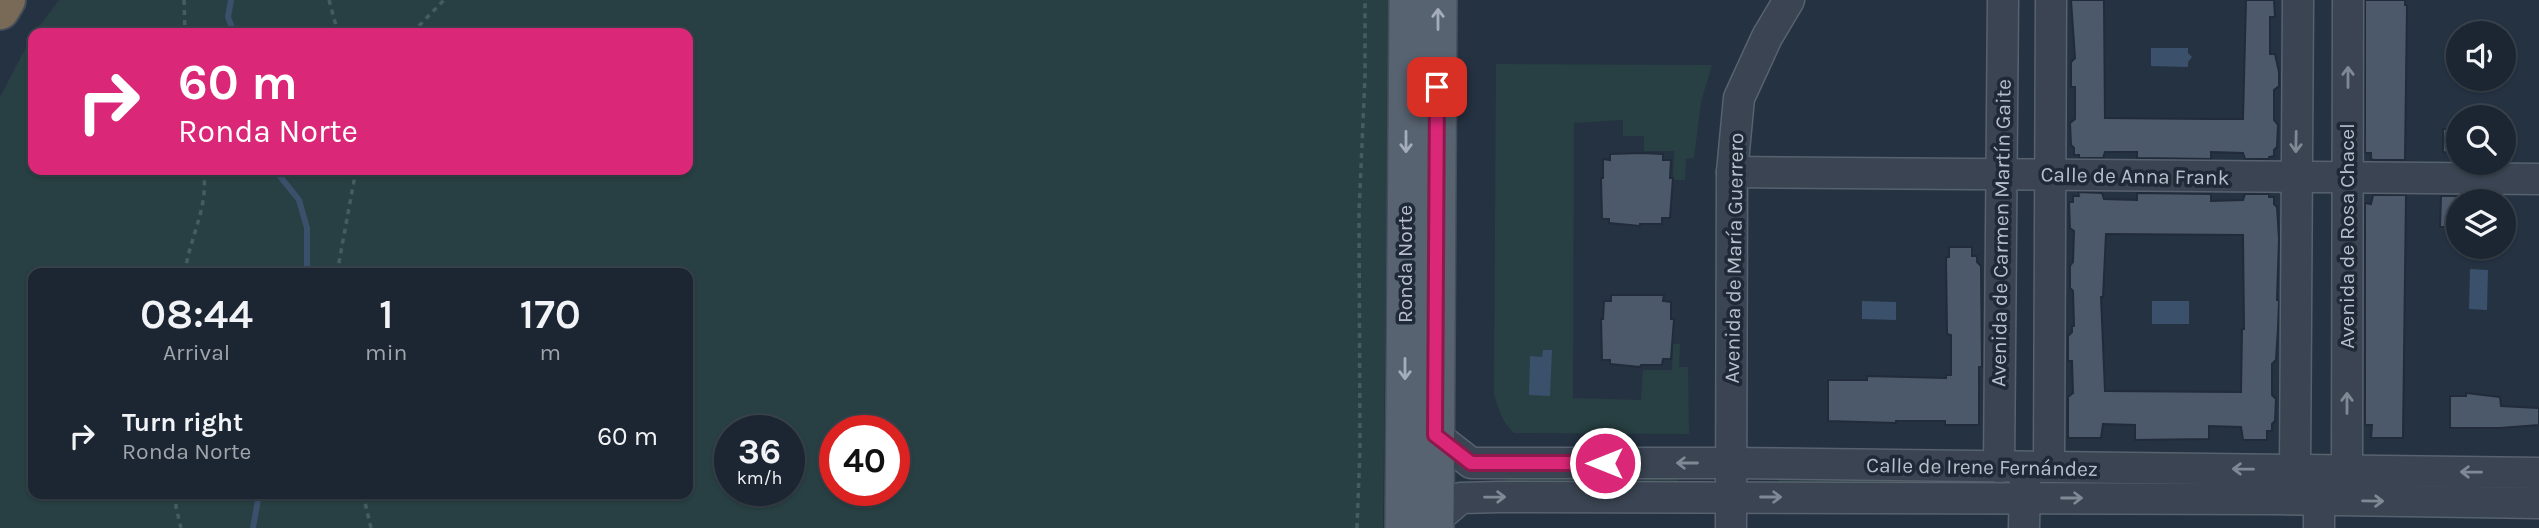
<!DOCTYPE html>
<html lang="en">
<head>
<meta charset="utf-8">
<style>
  body { margin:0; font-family:Karla,sans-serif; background:#252e3a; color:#f1f3f6; height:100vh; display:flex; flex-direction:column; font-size:26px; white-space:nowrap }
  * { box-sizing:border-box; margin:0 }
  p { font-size:23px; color:#a0a5ac }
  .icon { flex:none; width:38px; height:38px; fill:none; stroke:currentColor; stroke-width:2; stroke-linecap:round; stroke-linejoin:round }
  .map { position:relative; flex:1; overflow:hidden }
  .details { position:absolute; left:28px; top:268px; width:665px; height:231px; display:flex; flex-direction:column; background:#1c2632; border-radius:14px; box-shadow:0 2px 5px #0004,0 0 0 2px #3a434d }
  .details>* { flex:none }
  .top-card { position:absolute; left:28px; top:28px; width:665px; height:147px; border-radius:14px; box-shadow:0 2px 5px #0004,0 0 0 2px #3a434d; background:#db2777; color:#fff; overflow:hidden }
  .fabs { position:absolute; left:2446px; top:21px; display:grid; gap:14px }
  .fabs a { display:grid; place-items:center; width:70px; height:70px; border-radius:50%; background:#1c2632; box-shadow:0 2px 5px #0004,0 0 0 2px #3a434d; font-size:35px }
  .speed { position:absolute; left:714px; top:415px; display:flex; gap:14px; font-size:35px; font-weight:700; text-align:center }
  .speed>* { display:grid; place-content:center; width:91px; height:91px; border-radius:50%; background:#1c2632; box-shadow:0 2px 5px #0004,0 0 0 2px #3a434d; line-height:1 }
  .speed small { font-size:18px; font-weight:400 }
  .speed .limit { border:10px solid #d22; background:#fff; color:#111 }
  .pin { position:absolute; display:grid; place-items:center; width:60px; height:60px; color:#fff; margin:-30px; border-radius:14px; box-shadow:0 4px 10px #0006 }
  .me { position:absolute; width:77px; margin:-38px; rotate:270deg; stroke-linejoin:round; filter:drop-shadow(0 0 5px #0008) }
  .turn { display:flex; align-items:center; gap:24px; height:147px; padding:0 35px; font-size:32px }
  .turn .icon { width:91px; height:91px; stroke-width:2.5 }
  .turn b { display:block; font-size:49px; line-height:60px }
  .eta { display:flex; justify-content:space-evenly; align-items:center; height:119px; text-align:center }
  .eta b { font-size:42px; font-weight:600; line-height:49px }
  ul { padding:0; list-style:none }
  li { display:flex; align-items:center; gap:21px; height:98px; padding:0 35px }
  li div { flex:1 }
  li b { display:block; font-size:26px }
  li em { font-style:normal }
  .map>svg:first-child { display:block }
</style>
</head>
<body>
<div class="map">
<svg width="2539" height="528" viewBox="0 0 2539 528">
  <rect width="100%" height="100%" fill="#253242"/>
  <g fill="#284043" fill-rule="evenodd">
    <path d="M59 0H1389L1383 528H0V97L33 34V170H688V33H34ZM688 273V494H33V273ZM789 430V490H730V430ZM894 430V490H835V430Z"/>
    <path d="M1496 64 1712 65 1701 102 1694 158 1686 159 1685 180H1673L1674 151H1644V136H1623V120L1574 123 1573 398 1641 400 1643 370H1672L1673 344H1680L1679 367H1688L1689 434 1514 433C1502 423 1499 409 1494 395Z"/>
    <polygon points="1506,476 1678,477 1677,486 1506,484"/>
    <polygon points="1778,477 1973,478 1973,488 1778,485"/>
  </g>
  <g fill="#3b506b">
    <polygon points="2151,48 2188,48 2188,53 2192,57 2188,62 2188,67 2151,66"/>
    <polygon points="2470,269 2488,270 2487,310 2469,309"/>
    <polygon points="1862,301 1896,302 1896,320 1862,319"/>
    <rect x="2152" y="301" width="37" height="23"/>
    <polygon points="1543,350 1552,350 1550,396 1529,395 1530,356 1542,357"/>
  </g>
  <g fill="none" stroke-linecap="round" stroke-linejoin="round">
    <g stroke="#3b506b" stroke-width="6">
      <polyline points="231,0 228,17 234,33"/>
      <polyline points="275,170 299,200 307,228 307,273"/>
      <polyline points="253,528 259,494"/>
    </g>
  </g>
  <g fill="#4c596b" stroke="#212b39" stroke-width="2" fill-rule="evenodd">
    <polygon points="2071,0 2104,0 2105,118 2211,119 2243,119 2246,0 2274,0 2275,17 2270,17 2270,54 2275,54 2279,72 2279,86 2274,90 2274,120 2278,125 2277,147 2274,150 2274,156 2269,157 2269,159 2245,159 2243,153 2211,152 2211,159 2137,158 2137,152 2105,152 2103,158 2079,158 2079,155 2074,155 2074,148 2071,145 2070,123 2075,119 2075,87 2071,87 2071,62 2075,58"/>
    <polygon points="2365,0 2405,0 2405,5 2407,5 2405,160 2374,160 2371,159 2371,153 2365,153"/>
    <polygon points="2443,129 2459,129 2459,153 2443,152"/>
    <polygon points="1641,153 1663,154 1663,160 1671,160 1670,178 1673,178 1670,218 1662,218 1662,224 1640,224 1640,226 1609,223 1609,219 1602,219 1601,178 1603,178 1603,159 1610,160 1610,154"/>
    <path d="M2078 192 2102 193 2104 199 2137 200V193L2211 194V201L2243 200 2245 194H2269V197H2274V204L2277 207 2279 239 2277 300H2279L2278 328 2276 360 2272 364V395L2276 399 2275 421 2272 424V431H2267V440H2243L2241 427 2209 426V439L2135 440V425L2103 424 2101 438H2068V397L2073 393 2072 361H2068V336L2072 332V326H2074L2073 291 2070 288V266L2073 262 2074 231 2070 228 2069 202H2073V196H2079ZM2106 234 2243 235 2244 329H2242L2241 392 2105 391 2101 297H2103Z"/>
    <polygon points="2373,195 2406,195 2403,438 2371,438 2372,425 2365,425 2365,203 2371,204"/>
    <polygon points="2441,196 2459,196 2459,227 2440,227"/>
    <polygon points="1949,247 1972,247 1972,256 1977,256 1977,262 1981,266 1982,367 1979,367 1979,425 1945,425 1945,421 1896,421 1896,423 1828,421 1828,380 1867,380 1867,376 1946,378 1946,375 1951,375 1951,335 1947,334 1946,257 1949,257"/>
    <polygon points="1611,295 1664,295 1663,301 1671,302 1671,319 1674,319 1671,359 1663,359 1662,365 1641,365 1640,367 1610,364 1610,360 1602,360 1601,319 1603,319 1604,301 1611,301"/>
    <polygon points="2466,393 2500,397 2501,406 2539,408 2539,425 2500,428 2450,428 2450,396 2466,396"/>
  </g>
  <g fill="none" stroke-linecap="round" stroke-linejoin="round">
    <g stroke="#58626f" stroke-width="33">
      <g id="minor">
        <polyline points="1732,172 2539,179"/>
        <polyline points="1435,435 1471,463 1731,463 2539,473"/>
        <polyline points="2049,466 2051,0"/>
        <polyline points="1999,467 2003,0"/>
        <polyline points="2295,470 2298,0"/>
        <polyline points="2347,471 2348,0"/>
        <polyline points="1435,520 1461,498 1499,497 2276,499 2539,503"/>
        <polyline points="1731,528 1732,172 1739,98 1767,37 1789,0"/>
        <polyline points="2024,528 2025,477"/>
        <polyline points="2319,528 2319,500"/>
      </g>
    </g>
    <g stroke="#444d5b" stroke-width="40">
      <g id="major">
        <polyline points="1404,528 1408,0"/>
        <polyline points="1435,528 1438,0"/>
      </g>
    </g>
    <g stroke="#454f5c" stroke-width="42">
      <polyline id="highway" points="0,10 6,0"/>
    </g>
    <g stroke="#465d60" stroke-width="3.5" stroke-dasharray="5 5" stroke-linecap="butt">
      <polyline points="184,0 185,33"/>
      <polyline points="329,0 338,33"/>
      <polyline points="412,33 444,0"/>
      <path d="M185 273C189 238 210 206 203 170"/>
      <polyline points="337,273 356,170"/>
      <polyline points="176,494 176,507 181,528"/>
      <polyline points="363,494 371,528"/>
      <polyline points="1357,528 1360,449 1359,212 1365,77 1365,0"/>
    </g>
    <use href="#minor" stroke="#3a4452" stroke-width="30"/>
    <use href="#major" stroke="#586371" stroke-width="37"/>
    <use href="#highway" stroke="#786a57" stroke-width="38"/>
  </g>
  <defs><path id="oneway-shaft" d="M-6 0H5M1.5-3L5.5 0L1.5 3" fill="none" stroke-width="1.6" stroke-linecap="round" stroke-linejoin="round" transform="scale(1.75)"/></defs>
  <g stroke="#a4adba">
    <use href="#oneway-shaft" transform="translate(1438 19) rotate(-90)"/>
    <use href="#oneway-shaft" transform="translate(1406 142) rotate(90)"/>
    <use href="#oneway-shaft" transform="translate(1405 369) rotate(90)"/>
  </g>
  <g stroke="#7f8895">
    <use href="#oneway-shaft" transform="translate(2348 77) rotate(-90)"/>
    <use href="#oneway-shaft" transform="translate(2296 142) rotate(91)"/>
    <use href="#oneway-shaft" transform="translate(2347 403) rotate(-90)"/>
    <use href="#oneway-shaft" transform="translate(1687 463) rotate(-180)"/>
    <use href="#oneway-shaft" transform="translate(2243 469) rotate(-179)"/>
    <use href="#oneway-shaft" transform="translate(2471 472) rotate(-179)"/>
    <use href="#oneway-shaft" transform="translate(1495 497) rotate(-1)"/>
    <use href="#oneway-shaft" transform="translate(1771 497)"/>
    <use href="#oneway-shaft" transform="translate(2072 498)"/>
    <use href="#oneway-shaft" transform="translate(2373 501) rotate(1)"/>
  </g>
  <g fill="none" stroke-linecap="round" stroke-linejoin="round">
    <g stroke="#8e194d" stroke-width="18">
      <polyline id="route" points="1437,87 1435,435 1471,463 1605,463"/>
    </g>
    <use href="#route" stroke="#db2777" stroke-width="12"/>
  </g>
  <g text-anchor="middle" stroke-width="7" stroke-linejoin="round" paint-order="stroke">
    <g font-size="21" fill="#b7bfcc" stroke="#1f2937">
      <text transform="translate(2135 176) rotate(1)" y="7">Calle de Anna Frank</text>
      <text transform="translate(2001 233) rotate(-89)" y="7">Avenida de Carmen Martín Gaite</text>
      <text transform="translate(2347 236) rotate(-90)" y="7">Avenida de Rosa Chacel</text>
      <text transform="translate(1734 258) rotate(-89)" y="7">Avenida de María Guerrero</text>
      <text transform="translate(1405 264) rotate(-90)" y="7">Ronda Norte</text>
      <text transform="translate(1982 467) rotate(1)" y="7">Calle de Irene Fernández</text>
    </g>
  </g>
</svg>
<div class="fabs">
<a><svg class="icon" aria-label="sound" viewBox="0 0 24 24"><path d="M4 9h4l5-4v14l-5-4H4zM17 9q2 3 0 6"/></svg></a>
<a><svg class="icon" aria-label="search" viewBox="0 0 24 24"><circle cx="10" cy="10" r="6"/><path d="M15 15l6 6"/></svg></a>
<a><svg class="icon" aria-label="layers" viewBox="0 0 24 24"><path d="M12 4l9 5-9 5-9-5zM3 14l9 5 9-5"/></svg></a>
</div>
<div class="speed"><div>36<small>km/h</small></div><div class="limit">40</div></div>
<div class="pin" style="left:1437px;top:87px;background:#d93025"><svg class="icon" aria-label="arrive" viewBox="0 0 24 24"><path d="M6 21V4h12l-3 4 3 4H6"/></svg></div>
<svg class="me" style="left:1605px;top:463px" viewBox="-20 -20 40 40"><circle r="17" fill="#db2777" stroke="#fff" stroke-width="3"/><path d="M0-11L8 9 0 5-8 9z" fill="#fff"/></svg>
<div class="top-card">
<div class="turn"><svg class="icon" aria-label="right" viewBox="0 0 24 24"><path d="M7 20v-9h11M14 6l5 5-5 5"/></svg><div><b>60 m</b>Ronda Norte</div></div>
</div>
<section class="details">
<div class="eta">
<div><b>08:44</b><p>Arrival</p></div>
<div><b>1</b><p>min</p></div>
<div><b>170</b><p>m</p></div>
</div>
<ul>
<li><svg class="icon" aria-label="right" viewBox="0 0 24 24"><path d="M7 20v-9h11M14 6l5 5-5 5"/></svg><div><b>Turn right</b><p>Ronda Norte</p></div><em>60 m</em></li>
</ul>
</section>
</div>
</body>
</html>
